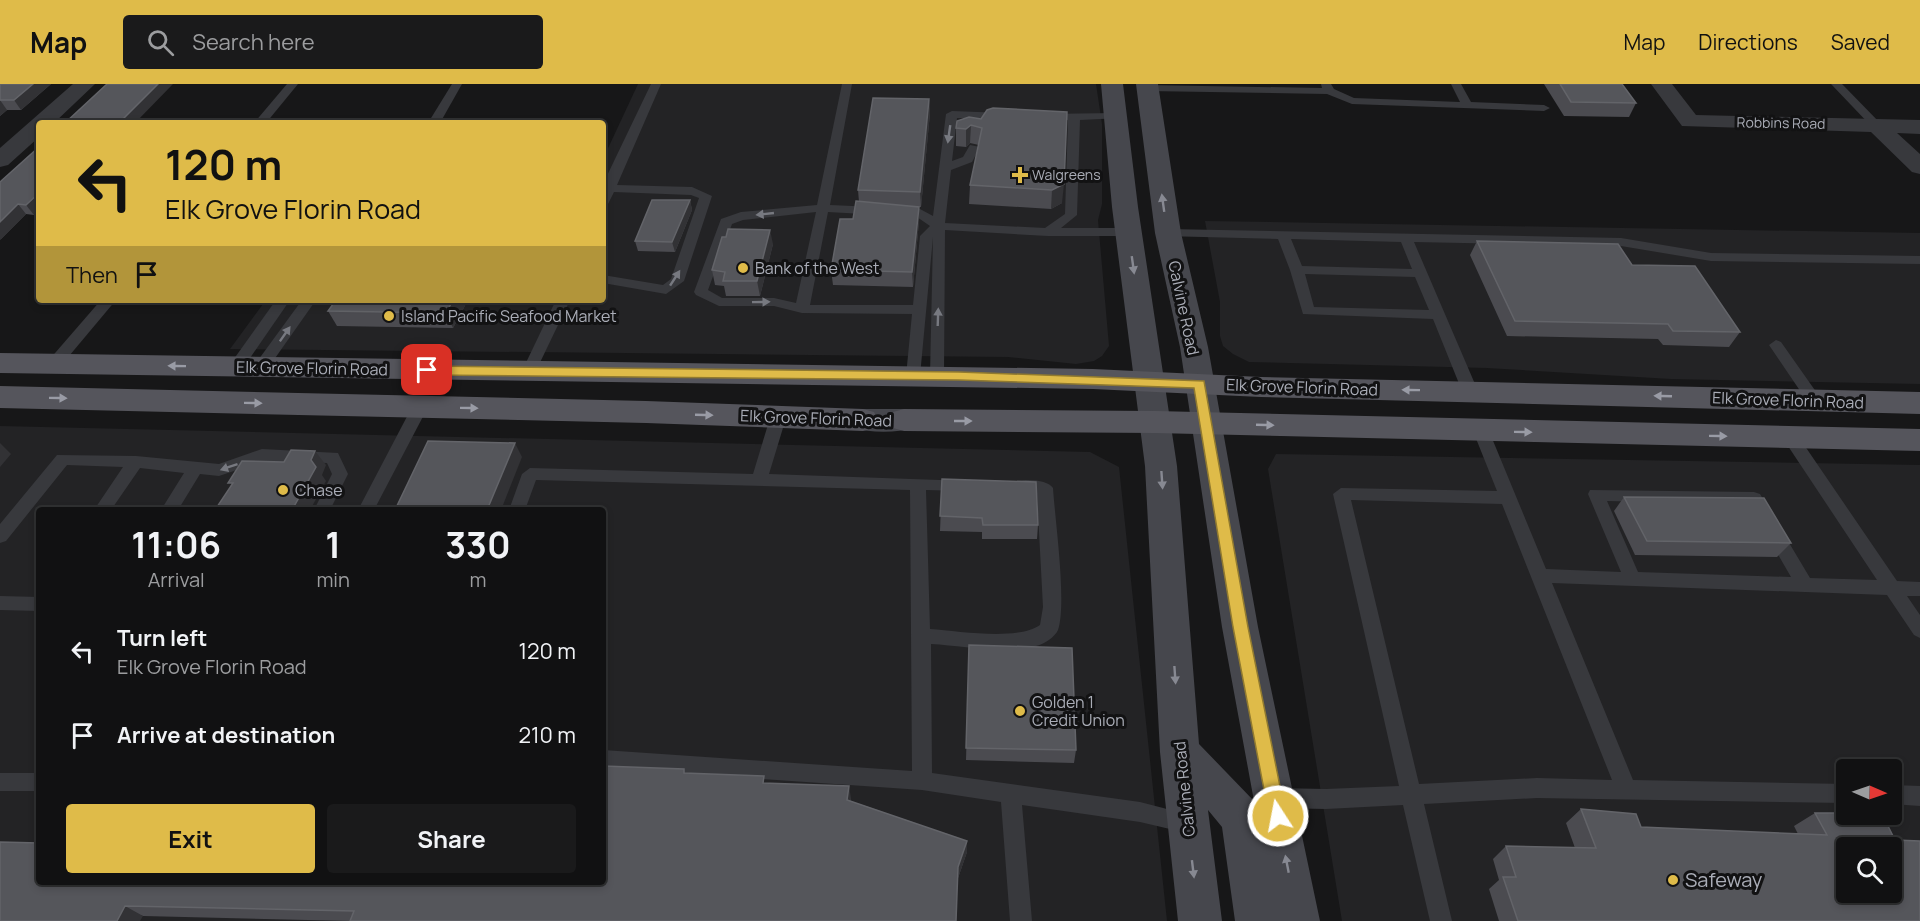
<!DOCTYPE html>
<html lang="en">
<head>
<meta charset="utf-8">
<style>
  body { margin:0; font-family:Manrope,sans-serif; background:#1a1a1b; color:#f1f3f6; height:100vh; display:flex; flex-direction:column; font-size:22px; white-space:nowrap }
  * { box-sizing:border-box; margin:0 }
  p { font-size:20px; color:#9c9d9f }
  .icon { flex:none; width:33px; height:33px; fill:none; stroke:currentColor; stroke-width:2; stroke-linecap:round; stroke-linejoin:round }
  .map { position:relative; flex:1; overflow:hidden }
  .sheet { position:absolute; left:36px; top:423px; width:570px; height:378px; display:flex; flex-direction:column; background:#111112; border-radius:6px; box-shadow:0 3px 9px #0003,0 0 0 2px #303132 }
  .sheet>* { flex:none }
  .guide { position:absolute; left:36px; top:36px; width:570px; height:183px; border-radius:6px; box-shadow:0 3px 9px #0003,0 0 0 2px #303132; background:#dfbb49; color:#111; overflow:hidden }
  .needle { width:39px; rotate:92deg }
  .buttons { position:absolute; left:1836px; top:675px; display:grid; gap:12px }
  .buttons a { display:grid; place-items:center; width:66px; height:66px; border-radius:6px; background:#111112; box-shadow:0 3px 9px #0003,0 0 0 2px #303132; font-size:30px }
  .pin { position:absolute; display:grid; place-items:center; width:51px; height:51px; color:#fff; margin:-26px; border-radius:12px; box-shadow:0 3px 9px #0006 }
  .me { position:absolute; width:66px; margin:-33px; rotate:349deg; stroke-linejoin:round; filter:drop-shadow(0 0 4px #0008) }
  .turn { display:flex; align-items:center; gap:21px; height:126px; padding:0 30px; font-size:27px }
  .turn .icon { width:78px; height:78px; stroke-width:2.5 }
  .turn b { display:block; font-size:42px; line-height:51px }
  .then { display:flex; align-items:center; height:57px; padding:0 30px; background:#0003; gap:12px; font-size:22px }
  .eta { display:flex; justify-content:space-evenly; align-items:center; height:102px; text-align:center }
  .eta b { font-size:36px; font-weight:700; line-height:42px }
  .primary-button { display:flex; gap:12px; margin-top:auto; padding:12px 30px }
  .primary-button a { flex:1; height:69px; border-radius:6px; background:#dfbb49; color:#111; font-size:24px; font-weight:700; line-height:69px; text-align:center }
  .primary-button a+a { background:#1a1a1b; color:#f1f3f6 }
  ul { padding:0; list-style:none }
  li { display:flex; align-items:center; gap:18px; height:84px; padding:0 30px }
  li div { flex:1 }
  li b { display:block; font-size:22px }
  li em { font-style:normal }
  header { display:flex; align-items:center; gap:36px; box-sizing:border-box; height:84px; padding:0 30px; background:#dfbb49; color:#111 }
  header strong { font-size:28px }
  nav { display:flex; gap:33px; margin-inline-start:auto; font-size:21px }
  .search { width:420px; height:54px; background:#1a1a1b; display:flex; align-items:center; gap:15px; box-sizing:border-box; padding:0 21px; border-radius:6px; color:#9c9d9f; font-size:22px }
  .map>svg:first-child { display:block }
</style>
</head>
<body>
<header>
<strong>Map</strong>
<div class="search"><svg class="icon" aria-label="search" viewBox="0 0 24 24"><circle cx="10" cy="10" r="6"/><path d="M15 15l6 6"/></svg>Search here</div>
<nav><a>Map</a><a>Directions</a><a>Saved</a></nav>
</header>
<div class="map">
<svg width="1920" height="837" viewBox="0 0 1920 837">
  <rect width="100%" height="100%" fill="#171718"/>
  <g fill="#232325" fill-rule="evenodd">
    <polygon points="638,0 1096,0 1102,40 1102,120 1098,136 1109,262 1102,272 1094,277 1076,280 1008,273 230,265 266,216 603,216 603,75"/>
    <polygon points="1205,137 1920,149 1920,300 1671,295 1487,284 1249,278 1233,270 1223,262 1220,252 1220,218"/>
    <path d="M0 342 1090 368 1119 383 1167 837H0ZM39 426H603V798H39Z"/>
    <path d="M1276 370 1920 381V837H1342L1268 385ZM1846 686H1892V730H1846ZM1846 764H1892V808H1846Z"/>
  </g>
  <g fill="none" stroke-linecap="round" stroke-linejoin="round">
    <g fill="#38393d" fill-rule="evenodd">
      <polygon points="287,0 298,0 266,39 254,39"/>
      <polygon points="452,0 462,0 440,39 428,39"/>
      <polygon points="651,0 661,0 617,101 692,103 712,112 684,197 666,210 603,199 603,191 663,201 671,195 699,114 691,111 614,108 607,122 603,123 603,100"/>
      <path d="M842 0H852L830 121 920 125 933 132 946 30 952 27 1004 29 1010 32 1008 34H957L952 77 963 73 970 61 980 63 972 78 951 86 945 139 1045 144 1065 130 1068 36H1045L1039 33 1045 30 1116 29 1122 32 1120 34 1080 36 1077 131 1061 144H1129L1135 148 1129 152H1048L945 146 944 292 937 297 930 292 933 153 920 292 913 297 906 292 912 230 802 229 774 222H719L696 211 694 208 721 135 741 128 817 121ZM816 128 796 219 774 214H722L708 206 732 140 743 136ZM828 128 917 133 930 142 920 152 913 221H810Z"/>
      <polygon points="1321,0 1331,0 1334,5 1354,14 1460,18 1451,0 1461,0 1471,18 1544,21 1550,24 1544,27 1352,20 1327,10 1147,7 1142,4 1147,1 1322,4"/>
      <polygon points="1831,0 1842,0 1881,40 1881,44 1873,44"/>
      <path d="M1168 145 1621 154 1711 169 1920 172V180L1711 177 1621 162 1414 158 1478 307 1470 312 1462 307 1433 235 1303 230 1290 186 1278 155 1163 152V146ZM1291 155 1401 158 1412 185 1302 182ZM1305 190 1415 193 1429 226 1314 223Z"/>
      <polygon points="101,216 116,216 59,284 49,284 47,280 49,276"/>
      <polygon points="276,216 290,216 241,287 231,287 229,283 231,279"/>
      <polygon points="302,216 316,216 266,287 256,287 254,283 256,279"/>
      <polygon points="556,216 570,216 534,291 524,291 522,287"/>
      <polygon points="1776,256 1781,258 1819,312 1822,316 1819,320 1809,320 1769,261"/>
      <polygon points="420,318 428,323 374,426 358,426 412,323"/>
      <path d="M778 329 786 334 769 390 968 397 970 401 962 407 926 406 930 545C959 547 1017 557 1040 541L1043 523 1037 410 1015 409 1007 403C1013 393 1047 394 1053 404 1055 436 1067 519 1058 546 1055 553 1043 561 1036 562 1003 570 964 562 931 560L932 689 1140 718 1194 732 1197 739 1194 746 1187 749 1140 738 1022 721 1032 837H1010L1001 718 922 706 603 684V666L912 687 910 406 536 396 525 426H509L522 390 530 384 753 390 770 334Z"/>
      <path d="M1481 341 1489 347 1546 485 1621 488 1588 410 1590 406 1754 408 1760 410 1810 494 1877 496 1782 353 1784 349H1796L1897 497 1920 498V512H1907L1920 531V554L1914 551 1887 511 1552 499 1633 696 1846 700V719L1537 714 1424 720 1452 837H1430L1403 721 1326 725 1275 724 1268 721 1265 714 1268 707 1275 704 1326 705 1399 702 1333 410 1341 404 1497 407 1473 347ZM1351 416 1502 420 1612 696 1537 694 1419 700ZM1607 417 1749 420 1791 493 1638 488Z"/>
      <polygon points="262,365 338,369 348,390 330,426 314,426 332,390 327,379 263,377 219,392 200,390 178,426 161,426 184,389 140,384 111,426 94,426 123,383 67,381 6,457 0,459 0,440 57,371 136,372 219,380"/>
      <polygon points="0,512 39,513 39,527 0,526"/>
      <rect x="0" y="689" width="39" height="18"/>
      <polygon points="1892,701 1920,702 1920,722 1892,720"/>
    </g>
    <g fill="#38393d" fill-rule="evenodd">
      <polygon points="73,0 95,0 54,39 39,39 39,53 8,81 0,83 0,64"/>
      <polygon points="1651,0 1672,0 1696,31 1920,36 1920,50 1897,49 1920,70 1920,90 1912,88 1871,48 1682,42"/>
    </g>
    <g fill="#46474d" fill-rule="evenodd">
      <polygon points="1101,0 1123,0 1138,123 1177,382 1199,660 1254,717 1222,543 1180,263 1155,149 1136,0 1158,0 1181,149 1208,263 1258,543 1320,837 1235,837 1222,743 1208,726 1222,837 1178,837 1160,668 1145,382 1112,123"/>
      <path d="M863 325H904L915 328 919 336 915 344C896 349 871 349 852 344L848 336 852 328Z"/>
    </g>
    <g fill="#55555c" fill-rule="evenodd">
      <polygon points="0,269 1093,285 1261,293 1920,308 1920,330 1261,313 1093,305 0,289"/>
      <polygon points="0,302 646,317 863,325 874,328 878,336 874,344 863,347 646,339 0,324"/>
      <polygon points="904,325 1155,327 1920,345 1920,367 1155,349 904,347 893,344 889,336 893,328"/>
    </g>
  </g>
  <g fill="#4b4b50">
    <polygon points="0,0 51,0 21,26 7,26 0,32"/>
    <polygon points="1544,0 1622,0 1636,19 1629,33 1564,32"/>
    <polygon points="929,15 930,29 921,123 917,123 919,137 913,203 833,201 831,186 853,135 859,118 858,106"/>
    <polygon points="987,26 1062,119 1051,125 969,120 970,101 979,61 970,59 966,63 956,62 956,44 981,35"/>
    <polygon points="39,63 34,131 26,130 0,156"/>
    <polygon points="690,116 692,126 675,168 638,167 635,157"/>
    <polygon points="1477,157 1632,181 1740,248 1729,263 1663,261 1658,255 1507,252 1470,171"/>
    <polygon points="773,160 760,212 726,212 724,202 715,201 712,186"/>
    <polygon points="468,216 453,244 337,242 328,227"/>
    <polygon points="942,395 1038,441 1037,455 982,455 982,448 940,447"/>
    <polygon points="1624,413 1791,459 1777,473 1635,471 1614,427"/>
    <polygon points="969,561 1076,666 1074,679 966,676"/>
    <polygon points="686,689 767,700 851,714 851,717 967,757 967,768 958,794 350,837 143,832 39,798"/>
    <polygon points="1581,725 1641,743 1798,750 1794,742 1815,729 1920,837 1499,837 1489,805 1499,796 1493,775 1506,762 1575,764 1566,739"/>
  </g>
  <g fill="#323235">
    <polygon points="33,0 51,0 21,26 14,16"/>
    <polygon points="158,0 173,0 135,39 119,39"/>
    <polygon points="929,15 930,29 921,123 920,108"/>
    <polygon points="0,16 7,26 0,32"/>
    <polygon points="971,41 970,59 966,63 966,45"/>
    <polygon points="1064,100 1062,119 1051,125 1052,106"/>
    <polygon points="39,109 39,126 34,131 26,121"/>
    <polygon points="690,116 692,126 675,168 672,158"/>
    <polygon points="18,120 26,130 0,156 0,138"/>
    <polygon points="919,123 919,137 913,203 912,188"/>
    <polygon points="770,146 773,160 760,212 757,197"/>
    <polygon points="453,216 468,216 453,244 446,229"/>
    <polygon points="0,359 11,370 0,383"/>
    <polygon points="515,359 522,373 501,426 487,426"/>
    <polygon points="315,367 326,381 322,391 326,397 310,426 292,426"/>
    <polygon points="849,702 851,714 850,728 847,716"/>
    <polygon points="967,757 967,768 958,794 958,783"/>
    <polygon points="125,822 143,832 140,837 117,837"/>
  </g>
  <g fill="#55565b" stroke="#636469" stroke-width="1.5" fill-rule="evenodd">
    <polygon points="0,0 33,0 14,16 0,16"/>
    <polygon points="107,0 158,0 119,39 65,39"/>
    <polygon points="1560,0 1622,0 1636,19 1571,18"/>
    <polygon points="873,14 929,15 920,108 858,106"/>
    <polygon points="993,24 1067,28 1064,100 1052,106 970,101 982,44 971,41 966,45 956,44 957,37 969,33 981,35 987,26"/>
    <polygon points="39,63 39,109 26,121 18,120 0,138 0,98"/>
    <polygon points="652,116 690,116 672,158 635,157"/>
    <polygon points="856,117 919,123 912,188 831,186 840,135 853,135"/>
    <polygon points="728,145 770,146 757,197 723,197 725,188 712,186 722,153 726,153"/>
    <polygon points="1477,157 1618,160 1632,181 1695,182 1740,248 1673,247 1668,240 1515,237"/>
    <polygon points="336,216 453,216 446,229 328,227"/>
    <polygon points="428,357 515,359 487,426 395,426"/>
    <polygon points="291,366 315,367 311,376 316,383 292,426 215,426 233,399 228,399 242,377 284,378"/>
    <polygon points="942,395 1036,398 1038,441 983,441 982,434 940,432"/>
    <polygon points="1624,413 1764,414 1791,459 1647,457"/>
    <polygon points="969,561 1072,564 1076,666 966,664"/>
    <polygon points="603,682 684,685 684,689 764,692 763,699 849,702 847,716 967,757 958,783 956,837 350,837 354,827 125,822 117,837 0,837 0,758 39,759 39,798 603,798"/>
    <path d="M1581 725 1636 730 1641 743 1827 751 1815 729H1846V730H1882L1895 756 1920 757V837H1518L1503 793H1516L1506 762 1596 764ZM1846 764H1892V808H1846Z"/>
  </g>
  <defs><path id="oneway-solid" d="M-6-.8H1V-3.2L6.5 0L1 3.2V.8H-6Z" transform="scale(1.5)"/></defs>
  <g fill="#777980">
    <use href="#oneway-solid" transform="translate(949 50) rotate(98)"/>
    <use href="#oneway-solid" transform="translate(765 130) rotate(174)"/>
    <use href="#oneway-solid" transform="translate(675 194) rotate(-57)"/>
    <use href="#oneway-solid" transform="translate(761 218) rotate(-1)"/>
    <use href="#oneway-solid" transform="translate(938 233) rotate(-88)"/>
    <use href="#oneway-solid" transform="translate(285 250) rotate(-55)"/>
    <use href="#oneway-solid" transform="translate(229 383) rotate(161)"/>
  </g>
  <g fill="#878992">
    <use href="#oneway-solid" transform="translate(1163 119) rotate(-98)"/>
    <use href="#oneway-solid" transform="translate(1133 181) rotate(82)"/>
    <use href="#oneway-solid" transform="translate(1162 396) rotate(86)"/>
    <use href="#oneway-solid" transform="translate(1175 591) rotate(86)"/>
    <use href="#oneway-solid" transform="translate(1287 780) rotate(-101)"/>
    <use href="#oneway-solid" transform="translate(1193 785) rotate(83)"/>
  </g>
  <g fill="#999ba5">
    <use href="#oneway-solid" transform="translate(177 282) rotate(-179)"/>
    <use href="#oneway-solid" transform="translate(1411 306) rotate(-179)"/>
    <use href="#oneway-solid" transform="translate(1663 312) rotate(-178)"/>
    <use href="#oneway-solid" transform="translate(58 314) rotate(1)"/>
    <use href="#oneway-solid" transform="translate(253 319) rotate(1)"/>
    <use href="#oneway-solid" transform="translate(469 324) rotate(1)"/>
    <use href="#oneway-solid" transform="translate(704 331) rotate(2)"/>
    <use href="#oneway-solid" transform="translate(963 337)"/>
    <use href="#oneway-solid" transform="translate(1265 341) rotate(2)"/>
    <use href="#oneway-solid" transform="translate(1523 348) rotate(1)"/>
    <use href="#oneway-solid" transform="translate(1718 352) rotate(1)"/>
  </g>
  <polygon fill="#dfbb49" stroke="#917a2f" stroke-width="1.5" points="427,282 959,288 1204,297 1248,543 1286,732 1284,738 1278,740 1272,738 1269,732 1233,543 1194,304 959,296 427,291 421,286"/>
  <g fill="#dfbb49" stroke="#121213" stroke-width="2">
    <path d="M1017 82h6v6h6v6h-6v6h-6v-6h-6v-6h6z"/>
    <circle cx="743" cy="184" r="6"/>
    <circle cx="389" cy="232" r="6"/>
    <circle cx="283" cy="406" r="6"/>
    <circle cx="1020" cy="627" r="6"/>
    <circle cx="1673" cy="796" r="6"/>
  </g>
  <g text-anchor="middle" stroke-width="6" stroke-linejoin="round" paint-order="stroke">
    <g font-size="14" fill="#aaadb7" stroke="#121213">
      <text transform="translate(1781 39) rotate(1)" y="5">Robbins Road</text>
    </g>
    <g font-size="14" fill="#aaadb7" stroke="#121213" text-anchor="start">
      <text x="1032" y="96">Walgreens</text>
    </g>
    <g font-size="16" fill="#aaadb7" stroke="#121213" text-anchor="start">
      <text x="755" y="190">Bank of the West</text>
      <text x="401" y="238">Island Pacific Seafood Market</text>
      <text x="295" y="412">Chase</text>
      <text x="1032" y="624">Golden 1<tspan x="1032" dy="18">Credit Union</tspan></text>
    </g>
    <g font-size="16" fill="#aaadb7" stroke="#121213">
      <text transform="translate(1184 224) rotate(78)" y="6">Calvine Road</text>
      <text transform="translate(312 284) rotate(1)" y="6">Elk Grove Florin Road</text>
      <text transform="translate(1302 303) rotate(2)" y="6">Elk Grove Florin Road</text>
      <text transform="translate(1788 316) rotate(2)" y="6">Elk Grove Florin Road</text>
      <text transform="translate(816 334) rotate(2)" y="6">Elk Grove Florin Road</text>
      <text transform="translate(1184 705) rotate(-96)" y="6">Calvine Road</text>
    </g>
    <g font-size="20" fill="#aaadb7" stroke="#121213" text-anchor="start">
      <text x="1685" y="803">Safeway</text>
    </g>
  </g>
</svg>
<div class="buttons">
<a><svg class="needle" viewBox="-14 -14 28 28"><path d="M0-13l5 13h-10z" fill="#e53935"/><path d="M0 13l5-13h-10z" fill="#9c9d9f"/></svg></a>
<a><svg class="icon" aria-label="search" viewBox="0 0 24 24"><circle cx="10" cy="10" r="6"/><path d="M15 15l6 6"/></svg></a>
</div>
<div class="pin" style="left:427px;top:286px;background:#d93025"><svg class="icon" aria-label="arrive" viewBox="0 0 24 24"><path d="M6 21V4h12l-3 4 3 4H6"/></svg></div>
<svg class="me" style="left:1278px;top:732px" viewBox="-20 -20 40 40"><circle r="17" fill="#dfbb49" stroke="#fff" stroke-width="3"/><path d="M0-11L8 9 0 5-8 9z" fill="#fff"/></svg>
<div class="guide">
<div class="turn"><svg class="icon" aria-label="left" viewBox="0 0 24 24"><path d="M17 20v-9H6M10 6l-5 5 5 5"/></svg><div><b>120 m</b>Elk Grove Florin Road</div></div>
<div class="then">Then<svg class="icon" aria-label="arrive" viewBox="0 0 24 24"><path d="M6 21V4h12l-3 4 3 4H6"/></svg></div>
</div>
<section class="sheet">
<div class="eta">
<div><b>11:06</b><p>Arrival</p></div>
<div><b>1</b><p>min</p></div>
<div><b>330</b><p>m</p></div>
</div>
<ul>
<li><svg class="icon" aria-label="left" viewBox="0 0 24 24"><path d="M17 20v-9H6M10 6l-5 5 5 5"/></svg><div><b>Turn left</b><p>Elk Grove Florin Road</p></div><em>120 m</em></li>
<li><svg class="icon" aria-label="arrive" viewBox="0 0 24 24"><path d="M6 21V4h12l-3 4 3 4H6"/></svg><div><b>Arrive at destination</b></div><em>210 m</em></li>
</ul>
<div class="primary-button"><a>Exit</a><a>Share</a></div>
</section>
</div>
</body>
</html>
